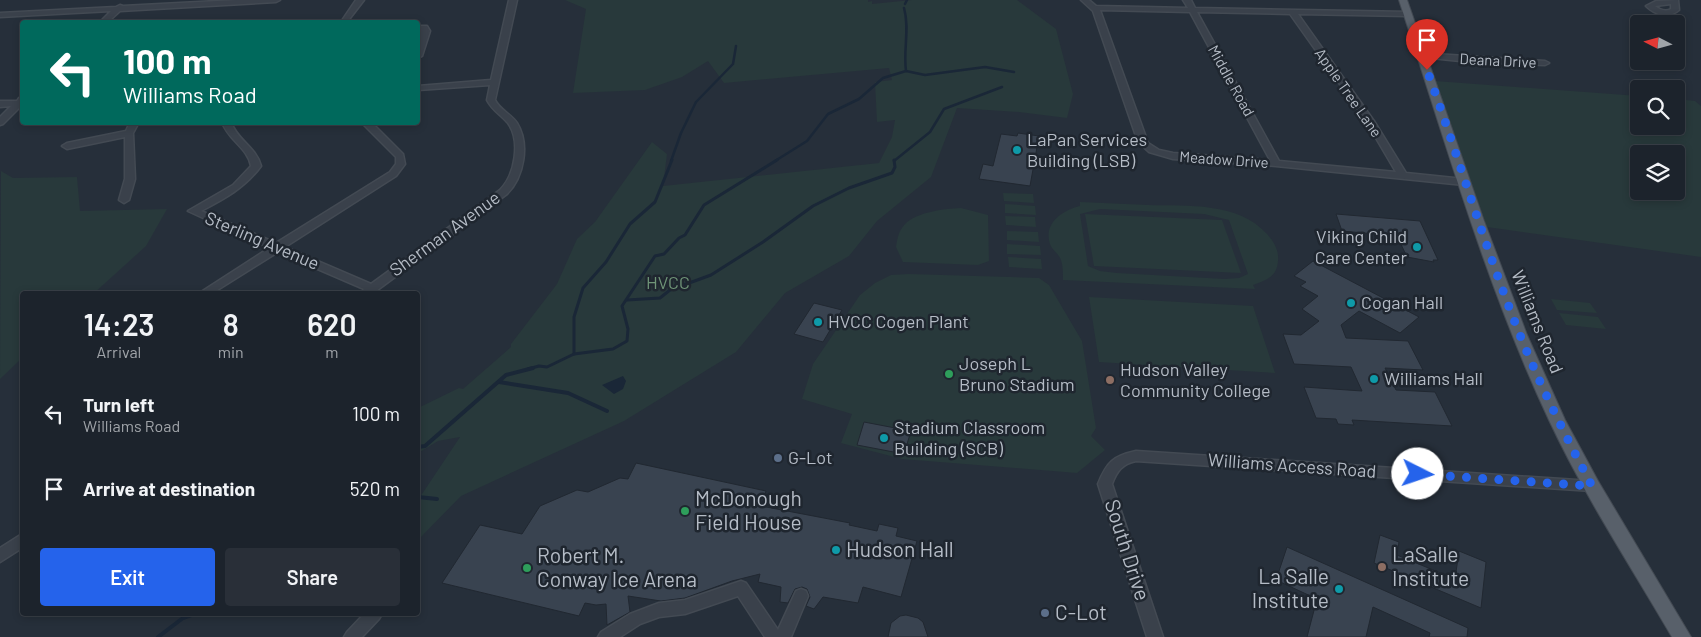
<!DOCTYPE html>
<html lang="en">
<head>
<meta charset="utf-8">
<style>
  body { margin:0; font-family:Barlow,sans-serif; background:#292f38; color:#f1f3f6; height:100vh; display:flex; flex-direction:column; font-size:19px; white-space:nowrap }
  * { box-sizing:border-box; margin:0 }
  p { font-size:16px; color:#a0a4a9 }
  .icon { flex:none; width:28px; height:28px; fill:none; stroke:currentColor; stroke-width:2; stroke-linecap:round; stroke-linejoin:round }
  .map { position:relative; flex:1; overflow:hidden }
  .side { position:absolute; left:20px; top:291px; width:400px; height:325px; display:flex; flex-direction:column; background:#1c232c; border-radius:5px; box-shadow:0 2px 8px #0003,0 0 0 1px #3a4048 }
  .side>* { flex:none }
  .guide { position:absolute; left:20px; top:20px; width:400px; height:105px; border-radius:5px; box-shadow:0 2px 8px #0003,0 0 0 1px #3a4048; background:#00695c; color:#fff; overflow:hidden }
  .needle { width:32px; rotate:276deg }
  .buttons { position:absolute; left:1630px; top:15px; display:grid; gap:10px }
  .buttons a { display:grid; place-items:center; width:55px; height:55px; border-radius:5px; background:#1c232c; box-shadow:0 2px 8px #0003,0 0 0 1px #3a4048; font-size:25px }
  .pin { position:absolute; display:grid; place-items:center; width:42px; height:42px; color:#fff; margin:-51px -21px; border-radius:50% 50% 50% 0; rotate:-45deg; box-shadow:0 0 5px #0007 }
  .pin .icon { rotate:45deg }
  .me { position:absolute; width:55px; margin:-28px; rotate:94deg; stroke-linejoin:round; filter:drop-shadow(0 0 4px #0008) }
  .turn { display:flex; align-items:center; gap:18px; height:105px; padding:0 20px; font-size:22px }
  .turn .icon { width:65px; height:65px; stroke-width:2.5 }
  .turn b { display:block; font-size:35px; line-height:42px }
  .eta { display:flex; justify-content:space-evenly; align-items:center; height:85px; text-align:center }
  .eta b { font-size:30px; font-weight:600; line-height:35px }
  .primary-button { display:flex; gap:10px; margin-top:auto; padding:10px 20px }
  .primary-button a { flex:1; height:58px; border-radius:5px; background:#2563eb; color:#fff; font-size:20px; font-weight:600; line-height:58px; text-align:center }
  .primary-button a+a { background:#292f38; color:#f1f3f6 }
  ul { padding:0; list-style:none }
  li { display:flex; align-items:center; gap:15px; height:75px; padding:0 20px }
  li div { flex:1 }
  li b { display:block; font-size:19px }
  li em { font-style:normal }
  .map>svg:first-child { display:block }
</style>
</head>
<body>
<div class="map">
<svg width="1701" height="637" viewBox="0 0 1701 637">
  <rect width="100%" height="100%" fill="#262f3a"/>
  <g fill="#28393b" fill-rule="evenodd">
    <polygon points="565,0 868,0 868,2 872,1 872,4 912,0 1017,0 1056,29 1073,94 1067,118 1019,112 957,108 931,177 877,221 849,256 785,293 736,352 624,421 461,496 418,540 418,500 460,437 438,441 418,453 418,408 459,388 463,389 511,347 511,344 557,284 577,239 595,222 652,142 667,154 663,186 879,163 892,137 895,120 877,122 875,82 892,80 889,68 724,83 708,61 682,77 645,90 573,93 586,9"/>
    <path d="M1435 81 1639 96V126H1676V99L1695 101 1701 106V257L1487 227ZM1639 154H1676V191H1639Z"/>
    <polygon points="1,171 13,178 77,177 80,211 167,209 146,246 93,294 22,294 22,358 0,379"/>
    <polygon points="1003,193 1033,194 1034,203 1004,201"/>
    <path d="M1080 202C1103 203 1125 204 1148 205 1188 206 1238 202 1267 234 1274 242 1279 250 1278 261 1277 277 1266 280 1253 285L1255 289 1063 280C1063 274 1063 266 1061 260 1059 254 1052 250 1050 244 1043 223 1063 210 1080 206ZM1100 209 1204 214 1229 220 1248 274 1239 278 1225 279 1117 273 1100 271 1088 266 1080 214Z"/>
    <polygon points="1005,204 1035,206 1036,215 1005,213"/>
    <path d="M961 208 988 215 989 261 978 265 903 262 896 247C897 241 898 233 902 228 912 212 943 209 961 208Z"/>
    <polygon points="1085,214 1222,220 1241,273 1094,266"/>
    <polygon points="1005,216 1035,217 1036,227 1006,225"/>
    <polygon points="1007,231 1038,232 1039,242 1007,240"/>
    <polygon points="1007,244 1040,246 1041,255 1007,254"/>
    <polygon points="1008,257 1041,259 1042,269 1009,267"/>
    <polygon points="909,274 1039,278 1049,285 1082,341 1096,428 1091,436 1105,450 1077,473 902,459 841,443 852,414 802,399 813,364 860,295 875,283 891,275"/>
    <polygon points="1089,297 1253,306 1275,373 1099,362"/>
    <polygon points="1551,299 1590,303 1597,313 1557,310"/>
    <polygon points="1559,313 1598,317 1606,329 1566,325"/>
  </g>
  <polygon fill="#1a2737" points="623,376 626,381 623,389 614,394 602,385"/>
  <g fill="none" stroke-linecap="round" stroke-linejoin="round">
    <g stroke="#1a2737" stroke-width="2.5">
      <polyline points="905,4 907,0"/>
      <polyline points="906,71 925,75 985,67 1014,72"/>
      <polyline points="671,161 681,133 696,102 733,64 736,46"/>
      <path d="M775 161 807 141 828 114 859 99 883 78 906 71C903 49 910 29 904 8"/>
      <polyline points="894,161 930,132 944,109 1002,87"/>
    </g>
    <g stroke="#1a2737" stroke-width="3">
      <polyline points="627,300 660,298 670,290 711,275 763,242 813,206 849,188 892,173 895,167 894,160"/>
      <polyline points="574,354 574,317 583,288 606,262 630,224 655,202 672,160"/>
      <polyline points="528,369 539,366 547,367 574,354 613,349 627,341 628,329 622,306 655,256 664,254 679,238 685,235 704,205 777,160"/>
    </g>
    <g stroke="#1a2737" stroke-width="4">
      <polyline points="499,382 568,393 607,411"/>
      <polyline points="418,447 425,446 506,375 533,368"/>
      <polyline points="418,497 437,499"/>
      <polyline points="158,637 183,618 194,614"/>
    </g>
  </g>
  <g fill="#394350" stroke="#212831">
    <polygon points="1018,133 1039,136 1030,186 979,179 983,164 993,166 1001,134 1017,136"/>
    <polygon points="1336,214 1420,221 1438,260 1433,260 1434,262 1407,257 1397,236 1342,231"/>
    <polygon points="1313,261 1419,317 1400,333 1359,311 1341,325 1346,338 1408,341 1423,370 1385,368 1396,390 1435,392 1452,426 1352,420 1354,425 1338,424 1336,419 1316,418 1304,387 1362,391 1351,367 1294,364 1283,334 1301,335 1319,321 1302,309 1318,296 1300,286 1306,282 1294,276"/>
    <polygon points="814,303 842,310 823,342 794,334"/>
    <polygon points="864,422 911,431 904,454 857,445"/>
    <polygon points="636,463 766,491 761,506 850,523 849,525 877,531 879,524 898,528 896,536 917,541 901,597 863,587 858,603 823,597 814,609 806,606 810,597 807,589 802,587 795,589 788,603 780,602 781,587 758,582 760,574 732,581 685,598 661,601 628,596 630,612 607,625 606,604 596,605 585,603 579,616 442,583 480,525 522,534 540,506 577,490 588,492 620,478 628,479"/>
    <polygon points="1380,535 1399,542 1397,555 1455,579 1459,551 1486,562 1481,608 1374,563"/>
    <polygon points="1287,547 1468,628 1467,637 1429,637 1430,633 1373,607 1366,637 1307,637 1317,599 1276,580"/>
    <polygon points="906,615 918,618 923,622 928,637 888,637 891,623 900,616"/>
  </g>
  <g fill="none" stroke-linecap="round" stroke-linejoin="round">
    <g stroke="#434a53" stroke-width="3">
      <g id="minor">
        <polygon points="237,0 280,0 276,2 120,11 108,22 100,22 111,11 0,17 0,13 116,7 120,5 123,6"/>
        <polygon points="356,0 364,0 347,22 341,22"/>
        <path d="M509 0H517L495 100C500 110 511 114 517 123 530 144 524 177 507 194L372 294H359L364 289 278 252 211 294H198L269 248 188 211 233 185 251 166C248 148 228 140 222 122H231C237 140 256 147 261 166 245 188 224 199 201 211L276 243 390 172 396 164V157L361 122H371L403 154 405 164 396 176 285 247 371 284 500 190C515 175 521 141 508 123 501 115 492 110 487 100L490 85 418 90V86L491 80Z"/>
        <path d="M1081 0H1089L1096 6 1188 8 1183 0H1191L1195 8 1410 12V16H1407L1298 14 1374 121 1406 173 1464 179 1469 182 1464 185 1276 166 1173 159 1149 152 1138 142 1093 11ZM1100 10 1190 12 1270 160 1173 153 1159 150 1148 143ZM1197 12 1290 14 1366 121 1396 172 1279 161Z"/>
        <path d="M1678 0 1679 10C1669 19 1655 15 1646 6L1656 1ZM1671 4V9C1666 12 1660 10 1655 6Z"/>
        <path d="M421 26H427L430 31 422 56 418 58C417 48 422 36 421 26Z"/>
        <polygon points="1418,53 1545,61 1549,63 1545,65 1470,62 1421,57 1418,57"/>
        <polygon points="19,98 22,98 22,105 3,124 0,125 0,117 11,106 0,107 0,101 17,101"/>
        <polygon points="130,122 139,122 133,133 135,179 129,200 124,203 119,200 125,179 125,137 67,149 62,146 67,143 126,131"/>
        <path d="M1136 451 1592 481 1597 482 1599 486 1597 490 1592 491 1136 461C1122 464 1117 471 1112 484L1163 637H1147L1098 484C1107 462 1113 456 1136 451Z"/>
        <polygon points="22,534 22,548 0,562 0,548"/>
        <polygon points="741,581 746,583 778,630 796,591 801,589 806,591 808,596 791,637 765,637 738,596 685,614 659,617 640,624 620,637 598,637 601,632 630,614 659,603 685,600"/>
        <polygon points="364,614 382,614 379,619 362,637 344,637 347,632"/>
      </g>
    </g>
    <g stroke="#434a53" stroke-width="2">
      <path id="major" d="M1399 0H1407L1484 221 1527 335 1565 420 1598 481 1691 637H1672C1630 565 1584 495 1549 420 1486 286 1445 140 1399 0Z"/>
    </g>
    <use href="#minor" fill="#3a414b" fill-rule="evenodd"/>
    <use href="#major" fill="#58606a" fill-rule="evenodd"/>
  </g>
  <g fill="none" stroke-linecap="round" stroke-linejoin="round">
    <path stroke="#2563eb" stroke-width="9" stroke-dasharray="0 16.2" d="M1418 474 1592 486C1566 437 1541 387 1520 335 1485 248 1459 158 1427 70"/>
  </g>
  <g fill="#0f9aa8" stroke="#1f262f" stroke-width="2">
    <circle cx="1017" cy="150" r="5"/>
    <circle cx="1417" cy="247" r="5"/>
    <circle cx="1351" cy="303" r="5"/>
    <circle cx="818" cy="322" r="5"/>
    <circle cx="1374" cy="379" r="5"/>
    <circle cx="884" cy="438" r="5"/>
    <circle cx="836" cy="550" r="5"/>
    <circle cx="1339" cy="589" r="5"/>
  </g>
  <g fill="#2e9e5b" stroke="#1f262f" stroke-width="2">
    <circle cx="949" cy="374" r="5"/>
    <circle cx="685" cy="511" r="5"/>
    <circle cx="527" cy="568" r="5"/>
  </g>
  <g fill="#8d6e63" stroke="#1f262f" stroke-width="2">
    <circle cx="1110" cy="380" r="5"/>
    <circle cx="1382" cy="567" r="5"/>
  </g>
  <g fill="#5c6f8a" stroke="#1f262f" stroke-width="2">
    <circle cx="778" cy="458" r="5"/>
    <circle cx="1045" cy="613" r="5"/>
  </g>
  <g text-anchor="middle" stroke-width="5" stroke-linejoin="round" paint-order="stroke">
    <g font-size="15" fill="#b5bcc6" stroke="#1f262f">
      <text transform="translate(1498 61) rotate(3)" y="5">Deana Drive</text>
      <text transform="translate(1231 81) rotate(61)" y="5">Middle Road</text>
      <text transform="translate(1348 93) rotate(55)" y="5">Apple Tree Lane</text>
      <text transform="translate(1224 160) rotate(4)" y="5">Meadow Drive</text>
    </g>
    <g font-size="18" fill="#b5bcc6" stroke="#1f262f" text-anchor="start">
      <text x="1027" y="146">LaPan Services<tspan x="1027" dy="21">Building (LSB)</tspan></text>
      <text x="1407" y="243" text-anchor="end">Viking Child<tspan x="1407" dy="21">Care Center</tspan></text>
      <text x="1361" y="309">Cogan Hall</text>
      <text x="828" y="328">HVCC Cogen Plant</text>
      <text x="959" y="370">Joseph L<tspan x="959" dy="21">Bruno Stadium</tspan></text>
      <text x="1120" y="376">Hudson Valley<tspan x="1120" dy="21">Community College</tspan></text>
      <text x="1384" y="385">Williams Hall</text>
      <text x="894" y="434">Stadium Classroom<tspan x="894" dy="21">Building (SCB)</tspan></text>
      <text x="788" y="464">G-Lot</text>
    </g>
    <g font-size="18" fill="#b5bcc6" stroke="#1f262f">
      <text transform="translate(445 234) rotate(-36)" y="6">Sherman Avenue</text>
      <text transform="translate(262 241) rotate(23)" y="6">Sterling Avenue</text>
      <text transform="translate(1537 322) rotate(68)" y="6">Williams Road</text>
      <text transform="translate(1292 466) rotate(4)" y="6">Williams Access Road</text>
    </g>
    <g font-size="18" fill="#6f9477" stroke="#1f262f">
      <text x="668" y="289">HVCC</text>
    </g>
    <g font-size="21" fill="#b5bcc6" stroke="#1f262f" text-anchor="start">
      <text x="695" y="506">McDonough<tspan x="695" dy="24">Field House</tspan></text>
      <text x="846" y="557">Hudson Hall</text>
      <text x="1392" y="562">LaSalle<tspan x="1392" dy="24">Institute</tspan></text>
      <text x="537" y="563">Robert M.<tspan x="537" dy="24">Conway Ice Arena</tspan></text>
      <text x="1329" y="584" text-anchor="end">La Salle<tspan x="1329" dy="24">Institute</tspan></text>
      <text x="1055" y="620">C-Lot</text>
    </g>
    <g font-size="21" fill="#b5bcc6" stroke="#1f262f">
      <text transform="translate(1127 550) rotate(72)" y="7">South Drive</text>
    </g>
  </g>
</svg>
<div class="buttons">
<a><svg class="needle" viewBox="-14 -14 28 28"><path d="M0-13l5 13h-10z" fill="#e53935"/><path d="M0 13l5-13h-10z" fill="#a0a4a9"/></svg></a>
<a><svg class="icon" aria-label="search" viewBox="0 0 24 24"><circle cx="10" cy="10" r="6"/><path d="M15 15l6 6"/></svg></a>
<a><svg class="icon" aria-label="layers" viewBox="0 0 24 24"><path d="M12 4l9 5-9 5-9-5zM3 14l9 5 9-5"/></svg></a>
</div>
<div class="pin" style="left:1427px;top:70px;background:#d93025"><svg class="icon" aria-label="arrive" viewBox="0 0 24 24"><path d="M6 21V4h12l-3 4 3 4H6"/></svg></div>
<svg class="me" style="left:1418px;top:474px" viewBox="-20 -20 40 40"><circle r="19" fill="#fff"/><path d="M0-13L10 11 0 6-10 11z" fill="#2563eb"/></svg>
<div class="guide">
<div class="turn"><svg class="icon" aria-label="left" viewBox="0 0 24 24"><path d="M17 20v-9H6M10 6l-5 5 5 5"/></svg><div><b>100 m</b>Williams Road</div></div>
</div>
<section class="side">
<div class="eta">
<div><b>14:23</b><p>Arrival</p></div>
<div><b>8</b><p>min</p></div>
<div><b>620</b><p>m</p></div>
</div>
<ul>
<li><svg class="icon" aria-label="left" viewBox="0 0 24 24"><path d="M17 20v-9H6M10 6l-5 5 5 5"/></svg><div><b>Turn left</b><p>Williams Road</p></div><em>100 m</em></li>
<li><svg class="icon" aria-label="arrive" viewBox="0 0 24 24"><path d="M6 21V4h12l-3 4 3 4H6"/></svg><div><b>Arrive at destination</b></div><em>520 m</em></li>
</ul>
<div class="primary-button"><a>Exit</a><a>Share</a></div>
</section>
</div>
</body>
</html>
